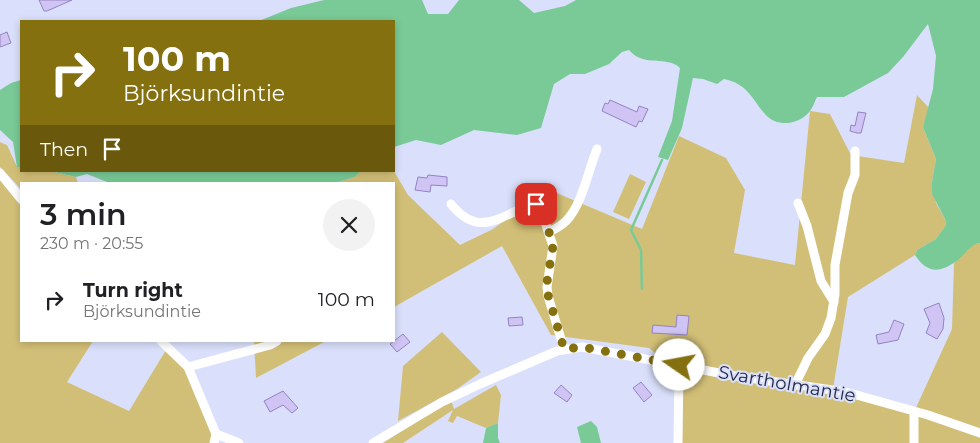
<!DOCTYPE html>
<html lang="en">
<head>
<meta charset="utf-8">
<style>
  body { margin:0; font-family:Montserrat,sans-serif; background:#f2f2f2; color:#202124; height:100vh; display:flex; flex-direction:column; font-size:19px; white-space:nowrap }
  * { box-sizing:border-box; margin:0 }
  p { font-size:16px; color:#757577 }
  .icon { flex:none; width:28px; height:28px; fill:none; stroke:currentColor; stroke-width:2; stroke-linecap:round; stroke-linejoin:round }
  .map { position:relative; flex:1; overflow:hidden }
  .side { position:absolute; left:20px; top:182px; width:375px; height:160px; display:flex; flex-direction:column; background:#fff; border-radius:0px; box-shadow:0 2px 8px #0003 }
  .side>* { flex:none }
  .banner { position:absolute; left:20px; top:20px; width:375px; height:152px; border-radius:0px; box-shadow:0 2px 8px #0003; background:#857010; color:#fff; overflow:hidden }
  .pin { position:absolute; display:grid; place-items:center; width:42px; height:42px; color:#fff; margin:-21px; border-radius:10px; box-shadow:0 2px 8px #0006 }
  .me { position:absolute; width:55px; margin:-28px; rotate:282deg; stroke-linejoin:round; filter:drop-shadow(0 0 4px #0008) }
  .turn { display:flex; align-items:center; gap:18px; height:105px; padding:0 20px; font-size:22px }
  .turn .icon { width:65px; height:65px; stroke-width:2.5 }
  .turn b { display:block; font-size:35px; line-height:42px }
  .then { display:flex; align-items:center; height:48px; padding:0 20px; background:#0003; gap:10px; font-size:19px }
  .round { display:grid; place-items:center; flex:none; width:52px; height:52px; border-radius:26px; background:#f2f2f2 }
  .overview { display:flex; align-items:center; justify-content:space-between; height:85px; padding:0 20px }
  h1 { font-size:30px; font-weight:600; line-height:38px }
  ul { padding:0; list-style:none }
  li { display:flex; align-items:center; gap:15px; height:65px; padding:0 20px }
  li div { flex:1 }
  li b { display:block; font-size:19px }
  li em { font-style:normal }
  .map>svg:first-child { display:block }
</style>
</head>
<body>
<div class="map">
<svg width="980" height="443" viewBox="0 0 980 443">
  <rect width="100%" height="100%" fill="#dae0fb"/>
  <g fill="#d2bf77">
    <polygon points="917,95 929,108 923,127 936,159 932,182 936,203 945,219 946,225 936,239 917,250 915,255 848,297 833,389 914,412 952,329 954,263 972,245 980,243 980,443 681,443 681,374 649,348 551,335 502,246 394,307 394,184 331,184 355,177 361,171 394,171 408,195 460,245 493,229 547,189 642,229 679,136 726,158 745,190 734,253 795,265 810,111 830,114 851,155 904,163"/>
    <polygon points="0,142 7,145 17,167 21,168 21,171 50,171 76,177 78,184 21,184 21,189 0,167"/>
    <polygon points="630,174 646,182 629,219 613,212"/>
    <polygon points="0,180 21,206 21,341 93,341 67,382 129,411 166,350 185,369 215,440 211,443 0,443"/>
    <polygon points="442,332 481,372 457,389 398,421 403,366"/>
    <polygon points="254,341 326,341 256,378"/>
    <polygon points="496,385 501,395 498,423 486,428 457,416 453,423 448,421 453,410 403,443 383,443 451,400 454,409"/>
  </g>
  <g fill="#79ca97">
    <path d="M324 0H422L428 14H448L459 0H519L534 13 565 6 576 0H980V243C968 245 965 256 955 262 938 274 926 272 915 255L917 250 936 239 946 225 945 219 932 194V182L936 159 923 127 933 89 936 56 928 24 903 57 888 73 844 97H817C815 101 813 107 810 111 799 125 777 128 765 114 751 98 748 84 724 79L717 84 703 79 693 78 682 128 668 160 658 157 672 121 680 68C667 55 644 68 629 50L622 52 609 64 585 74H570L554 84 541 128 517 135 474 130 441 145 416 140 394 147V21H259L291 8Z"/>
    <polygon points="21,80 21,168 17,167 13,142 0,130 0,90 11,83"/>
    <polygon points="50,171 361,171 355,177 331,184 112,184 87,174 76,177"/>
    <polygon points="591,421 597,427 601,443 581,443 577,427"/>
    <polygon points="498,423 498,438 500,443 483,443 486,428"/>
  </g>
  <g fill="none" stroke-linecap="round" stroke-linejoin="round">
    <polyline stroke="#79ca97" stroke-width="2.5" points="642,289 641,250 631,230 662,160"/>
  </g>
  <g fill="#cfc4f3" stroke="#9383c3">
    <polygon points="39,0 72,0 47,11 44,11"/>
    <polygon points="7,32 11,43 0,47 0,35"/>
    <polygon points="610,100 637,112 639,106 648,109 642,122 639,121 636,127 602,111 605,103 608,104"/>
    <polygon points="858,112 866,113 861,133 857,133 850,131 851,125 855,126"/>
    <polygon points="428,175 447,177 447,186 431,185 430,192 415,190 418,177 427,178"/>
    <polygon points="939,303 944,318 943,329 937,339 926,333 930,323 924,309"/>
    <polygon points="677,315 689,316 687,335 652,333 653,325 676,327"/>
    <polygon points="522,317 523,325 509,326 508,318"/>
    <polygon points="894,320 904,324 898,340 878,344 876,335 889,332"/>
    <polygon points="403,334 410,342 397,352 390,344"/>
    <polygon points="641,382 652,395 644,402 633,388"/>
    <polygon points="561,385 572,395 567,402 554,393"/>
    <polygon points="283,391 298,408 292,413 283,405 270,412 264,401"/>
  </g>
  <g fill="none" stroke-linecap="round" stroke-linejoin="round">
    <g stroke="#fff" stroke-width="9">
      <polyline points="0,173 21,199"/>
      <polyline points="798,203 807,226 821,281 834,302"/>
      <path d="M451 204C479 239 500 216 532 204L540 207 553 246 547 287 548 296 564 349"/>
      <path d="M549 232C555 229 561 226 566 221 582 205 588 171 597 149"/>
      <polyline points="161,341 188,367 216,434 214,443"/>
      <polyline points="188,367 270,345 277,341"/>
      <polyline points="795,385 808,358 825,334 831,318 835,294 835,265 848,193 855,175 855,151"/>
      <polyline points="914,412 914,443"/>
      <polyline points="216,434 239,443"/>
      <polyline points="373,443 442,402 480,384 557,351 582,347 735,376 846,392 928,415 980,433"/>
      <polyline points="678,443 679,365"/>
    </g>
  </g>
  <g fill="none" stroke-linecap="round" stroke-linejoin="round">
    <polyline stroke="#857010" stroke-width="9" stroke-dasharray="0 16.2" points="536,204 543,211 553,246 546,288 564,349 582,347 679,365"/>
  </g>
  <g text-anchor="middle" stroke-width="4" stroke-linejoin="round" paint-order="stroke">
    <g font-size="18" fill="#242942" stroke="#dae0fb">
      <text transform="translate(787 384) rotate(10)" y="6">Svartholmantie</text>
    </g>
  </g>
</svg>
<div class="pin" style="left:536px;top:204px;background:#d93025"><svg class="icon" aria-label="arrive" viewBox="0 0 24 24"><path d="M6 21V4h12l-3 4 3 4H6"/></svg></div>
<svg class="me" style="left:679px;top:365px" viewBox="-20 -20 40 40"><circle r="19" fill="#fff"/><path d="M0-13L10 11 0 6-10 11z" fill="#857010"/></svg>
<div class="banner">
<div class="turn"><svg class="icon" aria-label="right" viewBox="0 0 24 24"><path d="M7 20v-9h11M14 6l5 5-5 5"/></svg><div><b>100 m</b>Björksundintie</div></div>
<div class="then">Then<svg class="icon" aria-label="arrive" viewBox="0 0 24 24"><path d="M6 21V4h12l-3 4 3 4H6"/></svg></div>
</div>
<section class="side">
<div class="overview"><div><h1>3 min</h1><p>230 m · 20:55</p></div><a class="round"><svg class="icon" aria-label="close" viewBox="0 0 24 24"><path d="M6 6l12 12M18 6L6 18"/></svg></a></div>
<ul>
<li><svg class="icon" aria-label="right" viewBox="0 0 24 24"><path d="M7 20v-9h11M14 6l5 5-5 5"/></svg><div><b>Turn right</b><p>Björksundintie</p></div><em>100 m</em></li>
</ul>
</section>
</div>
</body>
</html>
